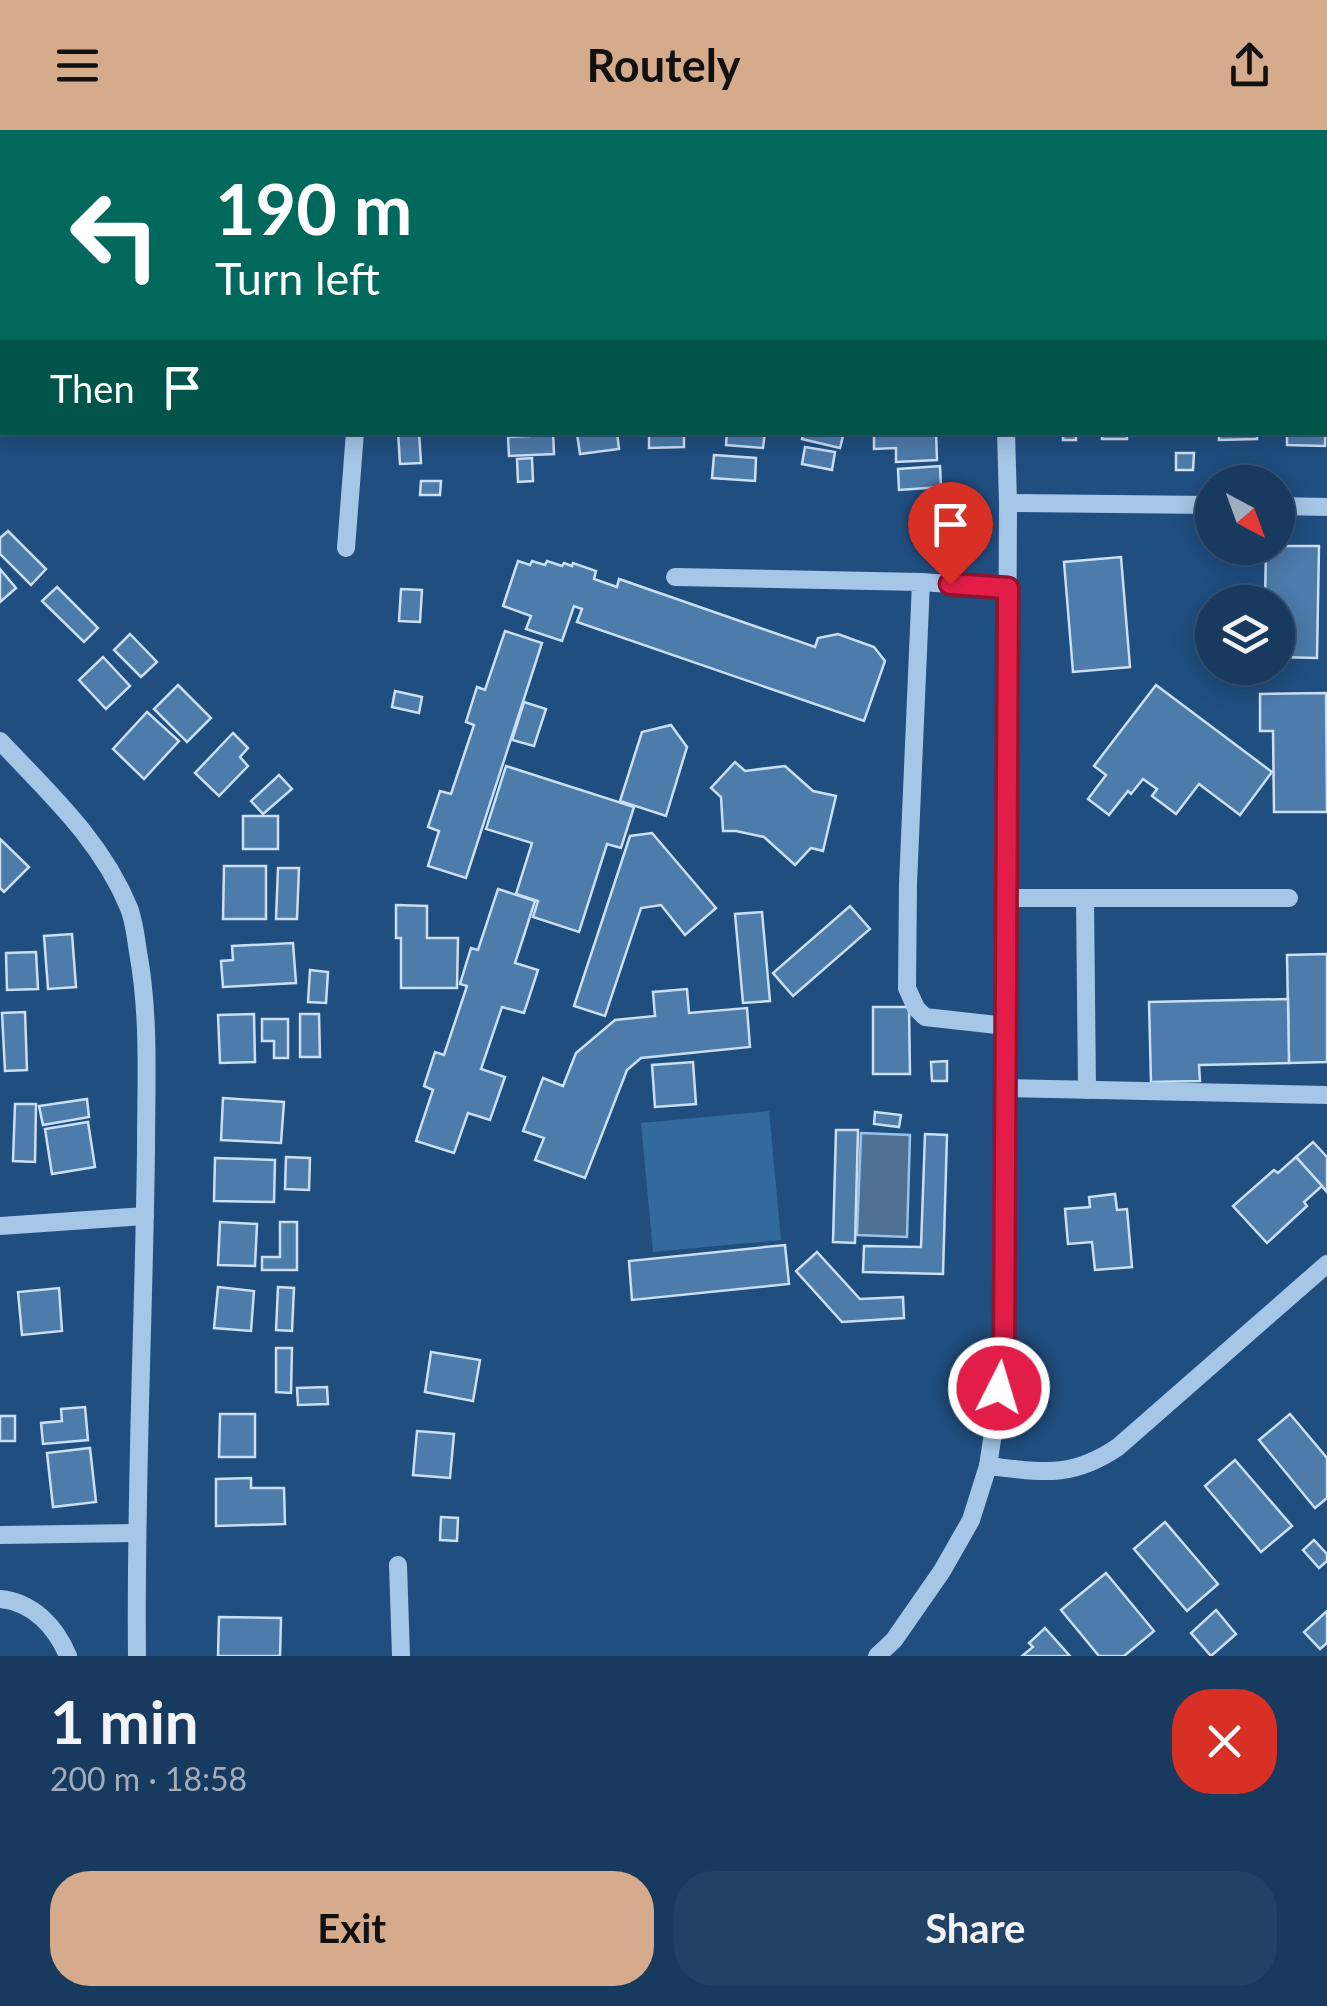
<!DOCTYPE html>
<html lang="en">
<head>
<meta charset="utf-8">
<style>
  body { margin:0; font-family:Lato,sans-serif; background:#214165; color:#f1f3f6; height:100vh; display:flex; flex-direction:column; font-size:38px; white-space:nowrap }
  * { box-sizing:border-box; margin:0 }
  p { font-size:32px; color:#9fadbd }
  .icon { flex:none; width:55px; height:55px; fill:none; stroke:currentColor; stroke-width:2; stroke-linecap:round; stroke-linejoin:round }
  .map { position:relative; height:1526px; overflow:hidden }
  .side { display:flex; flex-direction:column; background:#183a5f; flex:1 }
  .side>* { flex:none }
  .banner { position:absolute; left:0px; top:0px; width:1328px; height:305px; box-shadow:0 5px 25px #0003,0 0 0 2px #365474; background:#00695c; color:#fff; overflow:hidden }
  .needle { width:65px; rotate:139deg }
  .tools { position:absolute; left:1195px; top:335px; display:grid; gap:20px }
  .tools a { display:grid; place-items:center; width:100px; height:100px; border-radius:50%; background:#183a5f; box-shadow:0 5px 25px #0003,0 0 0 2px #365474; font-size:50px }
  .pin { position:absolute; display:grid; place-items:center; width:85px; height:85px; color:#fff; margin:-102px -42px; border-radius:50% 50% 50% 0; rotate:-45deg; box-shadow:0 0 10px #0007 }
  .pin .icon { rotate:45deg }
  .me { position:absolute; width:110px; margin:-55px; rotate:5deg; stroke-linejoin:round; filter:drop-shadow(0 0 8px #0008) }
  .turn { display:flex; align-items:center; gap:35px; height:210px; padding:0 50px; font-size:45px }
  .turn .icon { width:130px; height:130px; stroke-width:2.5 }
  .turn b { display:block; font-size:70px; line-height:85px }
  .then { display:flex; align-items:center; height:95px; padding:0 50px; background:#0003; gap:20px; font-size:38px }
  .round { display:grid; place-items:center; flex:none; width:105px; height:105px; border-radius:40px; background:#214165 }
  .head { display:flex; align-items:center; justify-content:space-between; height:170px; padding:0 50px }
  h1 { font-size:60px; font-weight:700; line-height:75px }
  .action { display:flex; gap:20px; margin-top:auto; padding:20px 50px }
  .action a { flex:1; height:115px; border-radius:40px; background:#d6ab8b; color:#111; font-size:40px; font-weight:700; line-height:115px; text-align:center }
  .action a+a { background:#214165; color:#f1f3f6 }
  header { display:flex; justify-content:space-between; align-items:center; height:130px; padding:0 50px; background:#d6ab8b; color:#111; font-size:45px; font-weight:700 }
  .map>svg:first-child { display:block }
</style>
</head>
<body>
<header><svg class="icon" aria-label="menu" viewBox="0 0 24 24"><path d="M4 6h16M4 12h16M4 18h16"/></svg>Routely<svg class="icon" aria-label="share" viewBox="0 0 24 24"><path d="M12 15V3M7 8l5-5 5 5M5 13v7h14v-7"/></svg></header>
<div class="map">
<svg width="1327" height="1526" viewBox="0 0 1327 1526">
  <rect width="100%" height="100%" fill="#204e7f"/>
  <polygon fill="#34699d" points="769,981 781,1110 653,1122 641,993"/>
  <polygon fill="#4f7194" stroke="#98c2e9" stroke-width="2.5" points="861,1003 910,1005 907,1107 857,1105"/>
  <g fill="#4d7baa" stroke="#c9dff6" stroke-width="2.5">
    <polygon points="1326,279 1325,316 1287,315 1287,302 1325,302"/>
    <polygon points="398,302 419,302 421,333 400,334"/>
    <polygon points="529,302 553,302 554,324 509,326 508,307 529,306"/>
    <polygon points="585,302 617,302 619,319 580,324 577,304"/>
    <polygon points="649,302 684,302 684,317 649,318"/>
    <polygon points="727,302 765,302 763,318 726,315"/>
    <polygon points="804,302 844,302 840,318 802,309"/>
    <polygon points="874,302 936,302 937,330 896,332 896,318 874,319"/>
    <polygon points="1063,302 1127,302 1127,309 1102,309 1102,303 1076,304 1076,310 1063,310"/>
    <polygon points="1219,302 1257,302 1257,309 1219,310"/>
    <polygon points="805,317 835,322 832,340 802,334"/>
    <polygon points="1176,323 1194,323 1193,340 1176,340"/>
    <polygon points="714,325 756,328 755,351 712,348"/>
    <polygon points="532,328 533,351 518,352 517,329"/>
    <polygon points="940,336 941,357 899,360 898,339"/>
    <polygon points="421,351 441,351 440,365 420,365"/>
    <polygon points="8,401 46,439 31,455 0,424 0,408"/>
    <polygon points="1278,416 1319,416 1317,528 1278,527 1278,472 1265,472 1266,418 1278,418"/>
    <polygon points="1121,427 1130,537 1073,542 1064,432"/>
    <polygon points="518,431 530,435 532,431 545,435 547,431 562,436 564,433 572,436 573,433 596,441 594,449 617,457 619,449 815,517 818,508 838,504 874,517 885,531 864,591 577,492 582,479 574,476 562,511 526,499 531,486 503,476"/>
    <polygon points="0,439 16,458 0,472"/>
    <polygon points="57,457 98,498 84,512 42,471"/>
    <polygon points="401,459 422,460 420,492 399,491"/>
    <polygon points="505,501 542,513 466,748 428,736 439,701 428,697 440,661 451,664 474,595 466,592 477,557 485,560"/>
    <polygon points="130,504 157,532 141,547 114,520"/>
    <polygon points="103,527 130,556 106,579 79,550"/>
    <polygon points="178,555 211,588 187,612 154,579"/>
    <polygon points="1156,555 1272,642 1240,685 1199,654 1176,684 1152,666 1157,659 1143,649 1131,664 1128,661 1109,685 1088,669 1106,645 1094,636"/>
    <polygon points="395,561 422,567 419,583 392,577"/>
    <polygon points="1326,563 1327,682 1274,682 1273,601 1260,601 1260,564"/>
    <polygon points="524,572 546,579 534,616 512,610"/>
    <polygon points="147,582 179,611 144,649 113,619"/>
    <polygon points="671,595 687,617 666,686 620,671 642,602"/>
    <polygon points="233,603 248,618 240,627 248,636 219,666 195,643"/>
    <polygon points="735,632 745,641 785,636 813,661 836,666 823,721 811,718 795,735 764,707 736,701 723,701 721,667 711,658"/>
    <polygon points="506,636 634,677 621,718 607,714 579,802 533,787 538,771 516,764 532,713 486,699"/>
    <polygon points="279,645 292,659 263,684 251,671"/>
    <rect x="243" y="686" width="35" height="33"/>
    <polygon points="652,703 716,778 685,805 661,775 641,778 605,886 574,876 630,706"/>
    <polygon points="0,709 29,737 4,762 0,758"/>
    <polygon points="224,736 266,736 266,789 223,789"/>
    <polygon points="278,738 299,738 297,789 276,789"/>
    <polygon points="498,759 535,771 515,833 538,840 524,883 502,877 481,939 505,947 490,990 468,983 454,1023 416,1011 433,960 424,956 435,922 444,925 467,856 460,854 471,818 478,820"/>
    <polygon points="396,775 427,776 427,808 458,808 457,858 401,858 401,808 396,808"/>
    <polygon points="850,776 870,799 793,866 773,843"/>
    <polygon points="762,782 770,871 743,873 735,784"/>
    <polygon points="72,804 76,857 48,859 44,806"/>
    <polygon points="293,813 296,853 223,857 221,831 233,830 232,816"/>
    <polygon points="36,822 38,859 7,860 6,823"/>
    <polygon points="1327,824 1327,932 1289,933 1287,825"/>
    <polygon points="310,840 328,842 326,873 308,872"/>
    <polygon points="687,859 689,883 747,878 750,917 641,928 627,940 585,1048 535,1030 544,1008 523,1001 543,948 563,956 576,923 615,890 655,886 653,862"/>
    <polygon points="1288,869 1289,933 1199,935 1200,951 1151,952 1149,872"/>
    <polygon points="873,877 909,877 910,944 873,944"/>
    <polygon points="25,882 27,940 5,941 2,883"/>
    <polygon points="254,884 255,932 220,933 218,885"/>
    <polygon points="300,884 319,884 320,927 300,927"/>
    <polygon points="262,889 288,889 288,928 274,928 274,911 262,911"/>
    <polygon points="947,931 947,951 932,951 931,932"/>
    <polygon points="693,932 696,974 655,977 652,935"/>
    <polygon points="223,968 284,972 281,1013 221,1010"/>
    <polygon points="87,969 89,987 43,995 39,976"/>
    <polygon points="15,974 36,974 35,1032 13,1031"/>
    <polygon points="875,982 901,985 899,997 874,994"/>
    <polygon points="88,992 95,1037 52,1044 45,999"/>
    <polygon points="836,1000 858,1000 855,1113 833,1112"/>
    <polygon points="925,1004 947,1005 943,1144 863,1142 864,1116 921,1117"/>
    <polygon points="1313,1012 1327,1027 1327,1062 1296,1027"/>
    <polygon points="286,1027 310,1028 309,1060 285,1059"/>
    <polygon points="1296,1027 1322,1056 1304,1072 1307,1076 1267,1113 1233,1076 1274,1040 1278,1043"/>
    <polygon points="215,1028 275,1030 274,1072 214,1071"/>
    <polygon points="1115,1064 1117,1080 1127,1079 1132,1137 1095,1140 1092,1112 1068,1114 1065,1079 1090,1077 1089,1067"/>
    <polygon points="220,1092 257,1094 255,1136 218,1135"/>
    <polygon points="280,1092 297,1092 297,1140 262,1140 262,1127 280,1127"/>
    <polygon points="785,1115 789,1154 632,1170 629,1131"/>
    <polygon points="817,1122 860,1169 903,1167 904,1188 842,1192 796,1141"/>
    <polygon points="218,1157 254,1161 251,1201 214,1198"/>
    <polygon points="278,1157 294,1158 292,1201 276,1200"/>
    <polygon points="59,1158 62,1201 22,1205 18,1162"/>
    <polygon points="276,1218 292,1218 291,1263 276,1262"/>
    <polygon points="431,1222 480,1230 473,1271 425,1262"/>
    <polygon points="327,1257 328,1274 298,1275 297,1258"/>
    <polygon points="85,1277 88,1310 43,1314 41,1293 62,1291 61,1279"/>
    <polygon points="220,1284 255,1284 255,1327 219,1327"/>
    <polygon points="1290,1284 1327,1328 1327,1368 1315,1378 1259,1310"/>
    <rect x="0" y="1286" width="15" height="25"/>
    <polygon points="417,1301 454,1304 450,1348 413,1345"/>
    <polygon points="90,1318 96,1372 53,1377 47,1323"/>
    <polygon points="1235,1330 1292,1396 1261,1422 1205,1356"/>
    <polygon points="251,1348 251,1358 284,1358 285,1394 216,1396 216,1349"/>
    <polygon points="441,1387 458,1388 457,1411 440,1410"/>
    <polygon points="1165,1392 1218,1454 1187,1481 1134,1419"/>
    <polygon points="1314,1410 1327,1424 1327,1431 1319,1438 1303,1420"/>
    <polygon points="1106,1443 1154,1501 1124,1526 1099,1526 1061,1480"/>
    <polygon points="1216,1480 1236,1504 1211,1526 1191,1503"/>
    <polygon points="1327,1481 1327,1513 1320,1519 1304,1502"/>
    <polygon points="219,1487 281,1488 280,1526 218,1526"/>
    <polygon points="1045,1498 1070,1526 1022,1526 1033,1517 1029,1513"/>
  </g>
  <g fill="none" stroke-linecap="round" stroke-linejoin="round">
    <g stroke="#a5c6e7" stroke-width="18">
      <polyline points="373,0 373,2"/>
      <polyline points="1006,2 1006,0"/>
      <polyline points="1325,33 1327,33"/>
      <polyline points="1008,373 1212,375"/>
      <polyline points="1278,376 1327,377"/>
      <polyline points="346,418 355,302"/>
      <polyline points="675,447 921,452 908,754 907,858 916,878 925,887 1006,896"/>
      <polyline points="921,452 1008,458"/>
      <path d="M0 611C49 663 101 710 129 778 134 791 136 808 138 822 150 887 146 953 146 1019 144 1188 135 1357 137 1526"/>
      <polyline points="1006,768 1289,768"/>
      <polyline points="1085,768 1087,960"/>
      <polyline points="1005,958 1327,965"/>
      <polyline points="0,1096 145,1086"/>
      <path d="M988 1336C1042 1342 1071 1349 1118 1317L1327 1134"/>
      <polyline points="0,1405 136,1403"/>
      <polyline points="398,1435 401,1526"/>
      <path d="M0 1469C33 1472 56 1497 68 1526"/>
      <polyline points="877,1526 894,1510 942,1441 971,1390 988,1336 1004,1231 1008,373 1006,302"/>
    </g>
  </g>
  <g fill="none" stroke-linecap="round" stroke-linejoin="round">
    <g stroke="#92132f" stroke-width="25">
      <polyline id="route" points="950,454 1008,458 1004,1231 999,1258"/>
    </g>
    <use href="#route" stroke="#e11d48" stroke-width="18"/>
  </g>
</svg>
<div class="tools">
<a><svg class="needle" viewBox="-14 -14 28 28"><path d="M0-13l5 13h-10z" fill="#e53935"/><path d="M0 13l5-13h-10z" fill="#9fadbd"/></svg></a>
<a><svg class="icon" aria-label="layers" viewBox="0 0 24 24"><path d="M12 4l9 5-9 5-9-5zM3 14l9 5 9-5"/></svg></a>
</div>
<div class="pin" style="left:950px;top:454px;background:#d93025"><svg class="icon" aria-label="arrive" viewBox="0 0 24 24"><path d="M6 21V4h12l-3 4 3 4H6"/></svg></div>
<svg class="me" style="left:999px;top:1258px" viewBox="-20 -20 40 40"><circle r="17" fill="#e11d48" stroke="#fff" stroke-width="3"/><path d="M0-11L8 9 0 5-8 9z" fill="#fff"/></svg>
<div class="banner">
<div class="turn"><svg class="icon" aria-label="left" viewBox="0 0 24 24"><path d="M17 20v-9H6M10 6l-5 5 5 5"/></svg><div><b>190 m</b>Turn left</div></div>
<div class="then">Then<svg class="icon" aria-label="arrive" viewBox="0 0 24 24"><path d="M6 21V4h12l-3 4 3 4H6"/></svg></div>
</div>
</div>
<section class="side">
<div class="head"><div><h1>1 min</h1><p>200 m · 18:58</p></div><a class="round" style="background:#d93025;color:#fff"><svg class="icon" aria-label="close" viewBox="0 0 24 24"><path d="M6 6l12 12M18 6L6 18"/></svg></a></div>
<div class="action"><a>Exit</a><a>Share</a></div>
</section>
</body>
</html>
